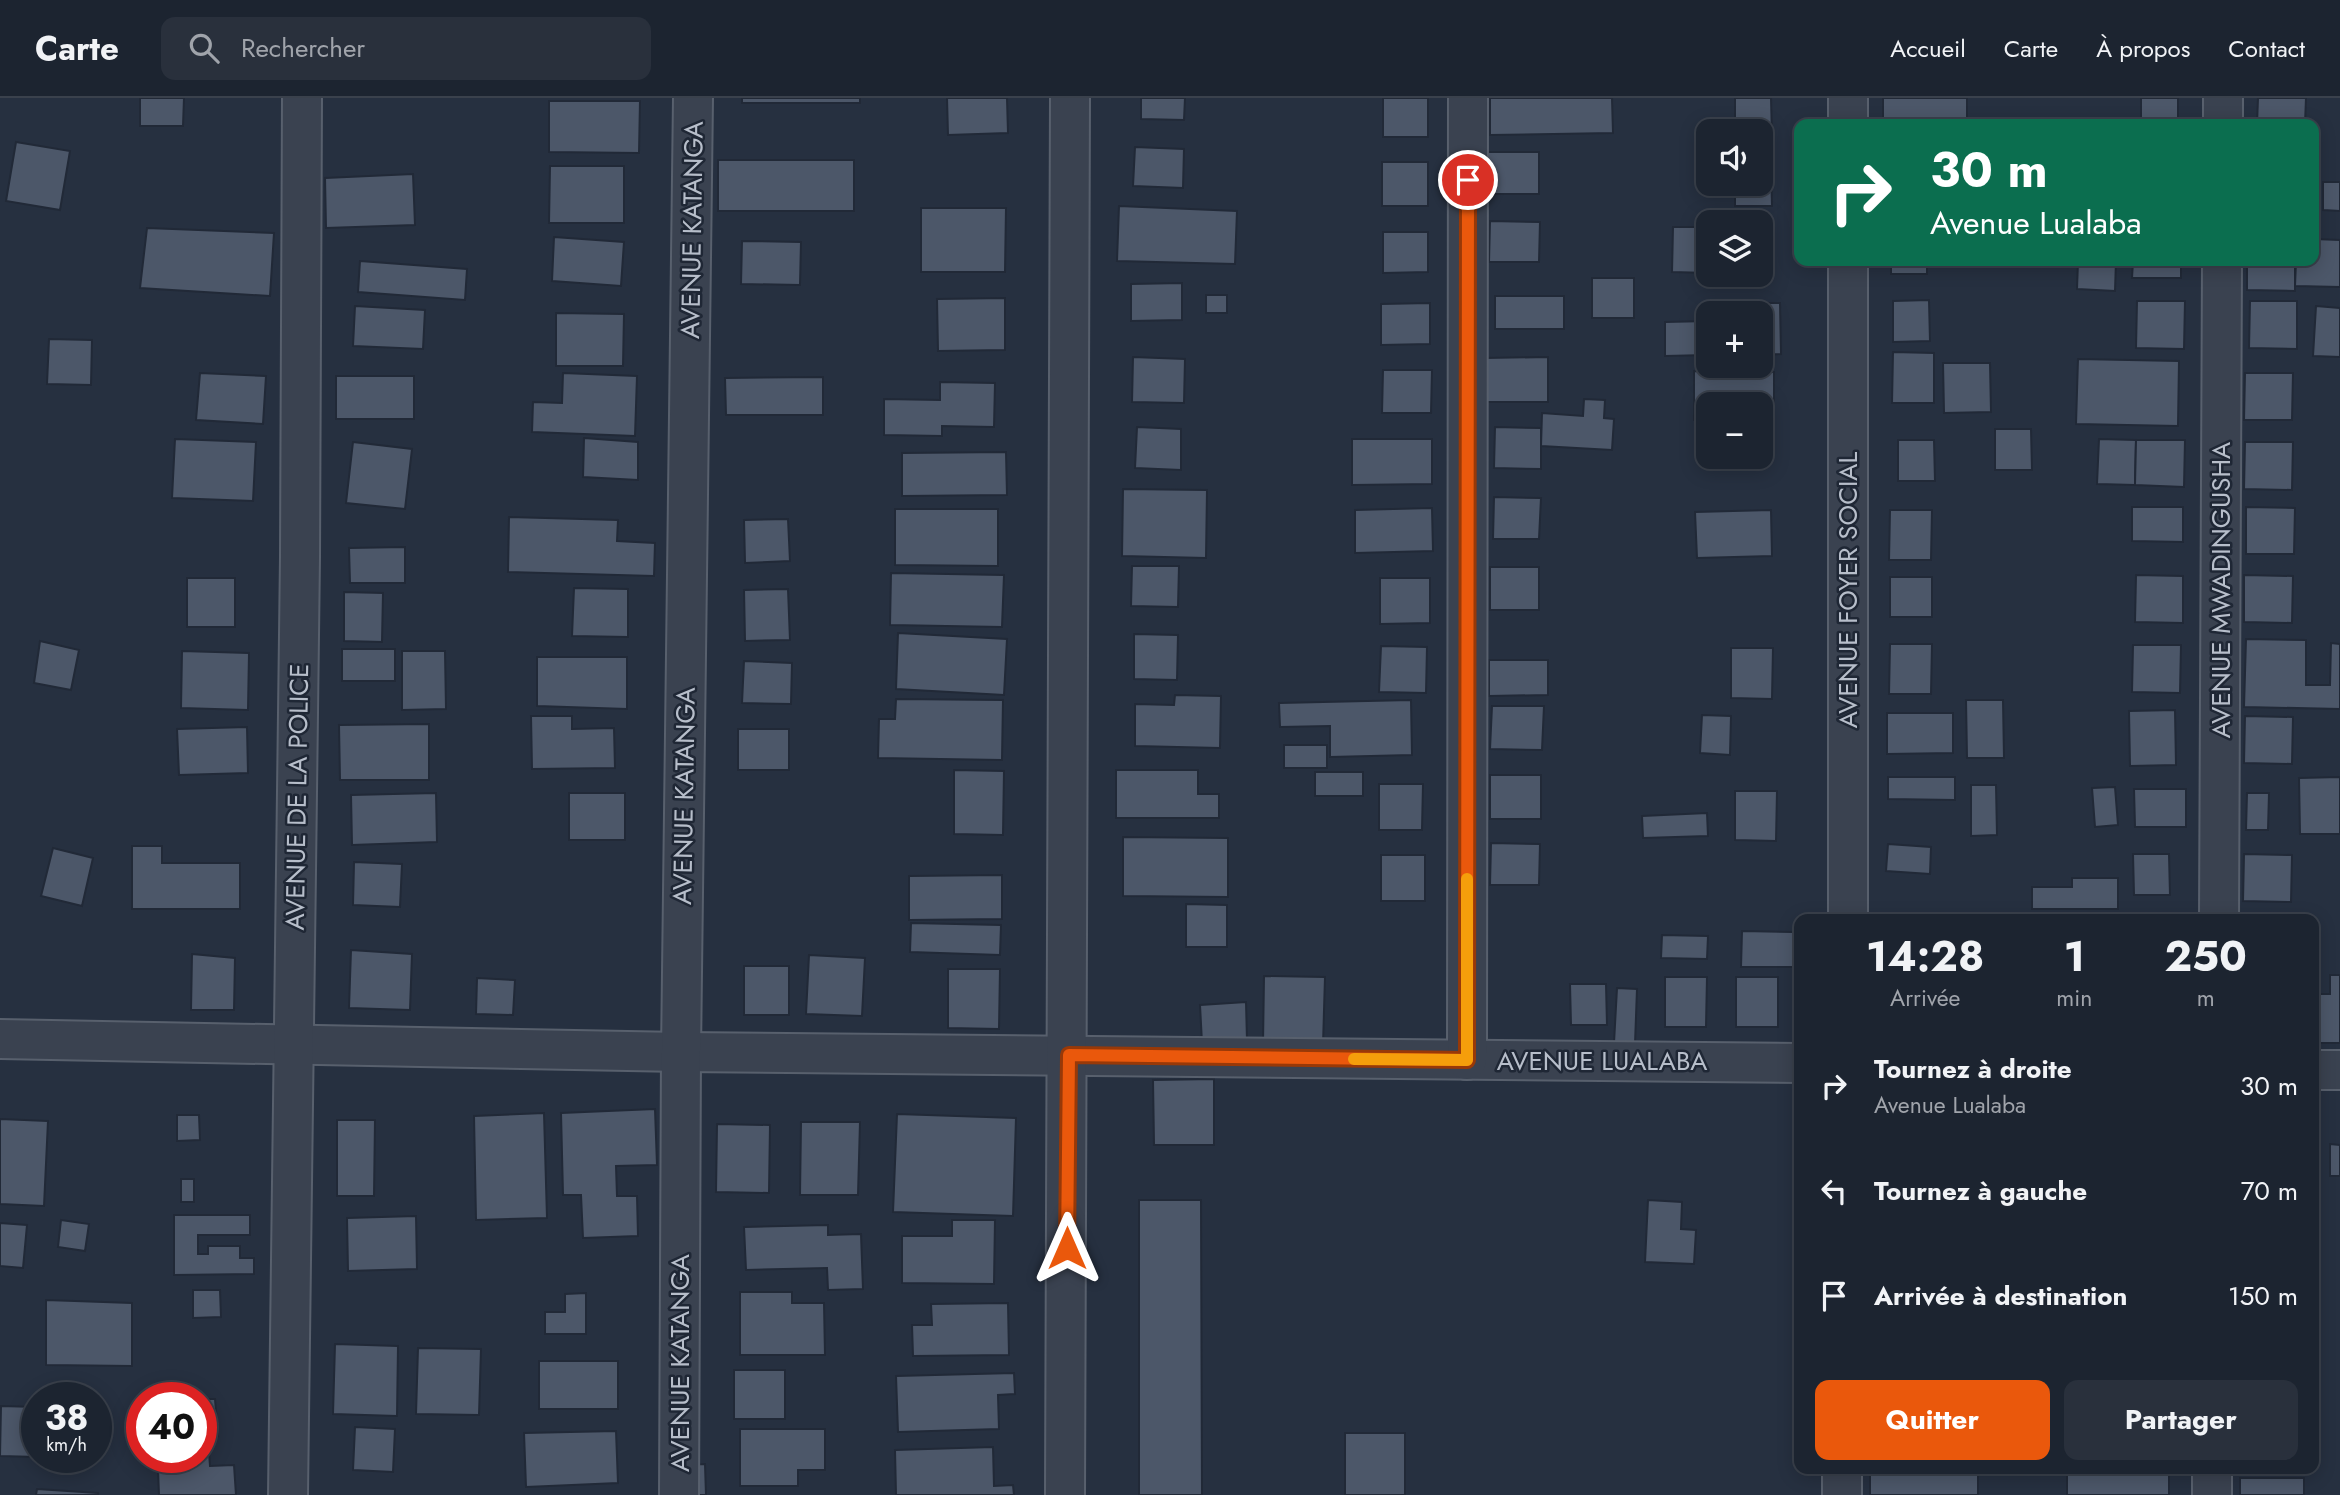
<!DOCTYPE html>
<html lang="fr">
<head>
<meta charset="utf-8">
<style>
  body { margin:0; font-family:Jost,sans-serif; background:#29303c; color:#f1f3f6; height:100vh; display:flex; flex-direction:column; font-size:26px; white-space:nowrap }
  * { box-sizing:border-box; margin:0 }
  p { font-size:23px; color:#a0a4ab }
  .icon { flex:none; width:38px; height:38px; fill:none; stroke:currentColor; stroke-width:2; stroke-linecap:round; stroke-linejoin:round }
  .map { position:relative; flex:1; overflow:hidden }
  .panel { position:absolute; left:1794px; top:816px; width:525px; height:560px; display:flex; flex-direction:column; background:#1c2430; border-radius:14px; box-shadow:0 4px 18px #0003,0 0 0 2px #3a414c }
  .panel>* { flex:none }
  .hud { position:absolute; left:1794px; top:21px; width:525px; height:147px; border-radius:14px; box-shadow:0 4px 18px #0003,0 0 0 2px #3a414c; background:#0b6e4f; color:#fff; overflow:hidden }
  .tools { position:absolute; left:1696px; top:21px; display:grid; gap:14px }
  .tools a { display:grid; place-items:center; width:77px; height:77px; border-radius:14px; background:#1c2430; box-shadow:0 4px 18px #0003,0 0 0 2px #3a414c; font-size:35px }
  .speed { position:absolute; left:21px; top:1284px; display:flex; gap:14px; font-size:35px; font-weight:700; text-align:center }
  .speed>* { display:grid; place-content:center; width:91px; height:91px; border-radius:50%; background:#1c2430; box-shadow:0 4px 18px #0003,0 0 0 2px #3a414c; line-height:1 }
  .speed small { font-size:18px; font-weight:400 }
  .speed .limit { border:10px solid #d22; background:#fff; color:#111 }
  .pin { position:absolute; display:grid; place-items:center; width:60px; height:60px; color:#fff; margin:-30px; border:4px solid #fff; border-radius:50%; box-shadow:0 2px 7px #0007 }
  .me { position:absolute; width:77px; margin:-38px; rotate:0deg; stroke-linejoin:round; filter:drop-shadow(0 0 5px #0008) }
  .turn { display:flex; align-items:center; gap:24px; height:147px; padding:0 21px; font-size:32px }
  .turn .icon { width:91px; height:91px; stroke-width:2.5 }
  .turn b { display:block; font-size:49px; line-height:60px }
  .eta { display:flex; justify-content:space-evenly; align-items:center; height:119px; text-align:center }
  .eta b { font-size:42px; font-weight:700; line-height:49px }
  .action { display:flex; gap:14px; margin-top:auto; padding:14px 21px }
  .action a { flex:1; height:80px; border-radius:14px; background:#ea580c; color:#fff; font-size:28px; font-weight:700; line-height:80px; text-align:center }
  .action a+a { background:#29303c; color:#f1f3f6 }
  ul { padding:0; list-style:none }
  li { display:flex; align-items:center; gap:21px; height:105px; padding:0 21px }
  li div { flex:1 }
  li b { display:block; font-size:26px }
  li em { font-style:normal }
  header { display:flex; align-items:center; gap:42px; box-sizing:border-box; height:98px; padding:0 35px; background:#1c2430; border-bottom:2px solid #3a414c }
  header strong { font-size:33px }
  nav { display:flex; gap:38px; margin-inline-start:auto; font-size:24px }
  .search { width:490px; height:63px; background:#29303c; display:flex; align-items:center; gap:18px; box-sizing:border-box; padding:0 24px; border-radius:14px; color:#a0a4ab; font-size:26px }
  .map>svg:first-child { display:block }
</style>
</head>
<body>
<header>
<strong>Carte</strong>
<div class="search"><svg class="icon" aria-label="search" viewBox="0 0 24 24"><circle cx="10" cy="10" r="6"/><path d="M15 15l6 6"/></svg>Rechercher</div>
<nav><a>Accueil</a><a>Carte</a><a>À propos</a><a>Contact</a></nav>
</header>
<div class="map">
<svg width="2340" height="1397" viewBox="0 0 2340 1397">
  <rect width="100%" height="100%" fill="#263040"/>
  <g fill="#4c5769" stroke="#212937" stroke-width="2">
    <polygon points="140,0 184,0 183,28 140,28"/>
    <rect x="742" y="0" width="118" height="5"/>
    <polygon points="947,0 1007,0 1008,35 948,37"/>
    <polygon points="1141,0 1185,0 1184,22 1141,21"/>
    <rect x="1383" y="0" width="45" height="39"/>
    <polygon points="1490,0 1612,0 1613,35 1490,37"/>
    <polygon points="1735,0 1771,0 1772,37 1760,37 1760,33 1735,33"/>
    <rect x="1883" y="0" width="84" height="26"/>
    <rect x="2141" y="0" width="37" height="26"/>
    <polygon points="2258,0 2306,0 2305,26 2257,26"/>
    <polygon points="549,3 640,3 639,55 549,54"/>
    <polygon points="16,44 70,53 60,112 6,103"/>
    <polygon points="1135,49 1184,51 1183,90 1133,88"/>
    <rect x="1488" y="54" width="51" height="42"/>
    <rect x="718" y="62" width="136" height="51"/>
    <rect x="1382" y="64" width="46" height="44"/>
    <polygon points="1760,67 1771,67 1772,108 1735,108 1735,86 1760,86"/>
    <polygon points="550,68 624,68 624,125 549,125"/>
    <polygon points="413,76 415,127 326,130 325,80"/>
    <polygon points="2323,84 2340,84 2340,113 2323,112"/>
    <polygon points="1119,108 1237,113 1235,166 1117,163"/>
    <polygon points="921,110 1006,110 1005,174 921,174"/>
    <polygon points="1490,123 1540,124 1539,164 1489,164"/>
    <polygon points="1673,129 1708,129 1708,175 1672,174"/>
    <polygon points="147,130 274,135 270,198 140,190"/>
    <polygon points="1760,130 1774,130 1773,176 1760,176"/>
    <polygon points="1383,134 1428,134 1428,174 1383,175"/>
    <polygon points="554,139 624,144 621,188 552,183"/>
    <polygon points="2314,141 2340,142 2340,189 2295,188 2296,163 2314,163"/>
    <polygon points="742,143 801,144 800,187 741,186"/>
    <polygon points="360,163 467,171 465,202 358,194"/>
    <rect x="1891" y="163" width="36" height="13"/>
    <polygon points="2078,163 2116,163 2115,193 2077,191"/>
    <polygon points="2133,163 2181,163 2181,180 2132,180"/>
    <polygon points="2247,163 2295,163 2295,193 2247,192"/>
    <rect x="1592" y="180" width="42" height="40"/>
    <polygon points="1182,185 1182,222 1131,223 1131,186"/>
    <rect x="1206" y="197" width="21" height="18"/>
    <rect x="1495" y="198" width="69" height="33"/>
    <polygon points="1005,200 1005,252 938,253 937,201"/>
    <polygon points="1929,202 1930,243 1893,244 1893,203"/>
    <polygon points="2137,203 2185,203 2184,251 2136,250"/>
    <polygon points="2250,203 2297,203 2297,251 2249,250"/>
    <polygon points="1430,205 1430,246 1381,247 1381,206"/>
    <polygon points="1714,205 1780,205 1781,256 1760,257 1760,215 1714,215"/>
    <polygon points="355,208 425,212 423,251 353,248"/>
    <polygon points="2316,208 2340,210 2340,259 2313,258"/>
    <polygon points="556,215 624,216 623,268 556,268"/>
    <polygon points="1708,223 1708,257 1665,258 1665,224"/>
    <polygon points="49,241 92,242 91,287 47,286"/>
    <polygon points="1893,254 1934,255 1934,305 1892,305"/>
    <polygon points="1133,259 1185,261 1184,305 1132,304"/>
    <polygon points="1548,259 1548,304 1484,304 1484,260"/>
    <polygon points="2078,261 2179,263 2178,328 2076,326"/>
    <polygon points="1943,265 1990,265 1991,314 1944,315"/>
    <polygon points="1383,272 1432,272 1431,315 1382,315"/>
    <polygon points="1694,273 1774,274 1774,322 1760,322 1760,306 1708,306 1708,322 1694,322"/>
    <polygon points="200,275 266,278 263,326 196,322"/>
    <polygon points="563,275 637,278 635,338 532,334 533,304 562,305"/>
    <polygon points="2245,275 2293,275 2292,322 2244,322"/>
    <rect x="336" y="278" width="78" height="43"/>
    <polygon points="823,279 823,317 726,317 725,280"/>
    <polygon points="940,284 995,285 994,329 942,328 942,338 884,337 884,301 940,302"/>
    <polygon points="1584,301 1605,302 1604,320 1614,321 1612,352 1541,348 1542,315 1583,318"/>
    <polygon points="1137,329 1181,331 1181,372 1135,370"/>
    <polygon points="1495,329 1541,330 1541,371 1494,370"/>
    <polygon points="1995,331 2031,331 2032,372 1995,372"/>
    <polygon points="584,340 638,344 638,382 583,379"/>
    <polygon points="175,341 256,344 253,403 172,400"/>
    <polygon points="1352,341 1432,341 1432,386 1352,387"/>
    <polygon points="2099,341 2136,342 2135,387 2097,386"/>
    <polygon points="1898,342 1934,342 1935,383 1898,383"/>
    <polygon points="2136,342 2185,342 2184,389 2135,387"/>
    <polygon points="353,344 412,351 405,411 346,405"/>
    <polygon points="2245,344 2293,344 2292,392 2244,391"/>
    <polygon points="1006,354 1007,397 902,398 902,355"/>
    <polygon points="1123,391 1207,392 1206,460 1122,458"/>
    <polygon points="1494,399 1541,400 1539,441 1493,441"/>
    <polygon points="2132,409 2183,409 2183,444 2132,443"/>
    <polygon points="2246,409 2295,410 2294,456 2246,456"/>
    <polygon points="1432,410 1433,453 1355,455 1355,412"/>
    <polygon points="895,411 998,411 998,468 895,467"/>
    <polygon points="1771,412 1772,458 1697,460 1695,414"/>
    <polygon points="1890,412 1932,412 1931,462 1889,462"/>
    <polygon points="509,419 618,422 617,443 655,445 654,478 508,474"/>
    <polygon points="788,421 790,463 745,465 744,422"/>
    <polygon points="405,449 405,485 350,485 349,450"/>
    <polygon points="1132,468 1179,468 1178,509 1131,508"/>
    <rect x="1490" y="469" width="49" height="43"/>
    <polygon points="891,475 1004,477 1002,529 890,527"/>
    <polygon points="2136,477 2183,478 2183,525 2135,524"/>
    <polygon points="2244,477 2293,478 2292,525 2244,524"/>
    <rect x="1890" y="479" width="42" height="40"/>
    <rect x="187" y="480" width="48" height="49"/>
    <polygon points="1380,480 1430,480 1430,525 1380,526"/>
    <polygon points="574,490 628,491 628,539 572,538"/>
    <polygon points="788,491 790,542 745,543 744,492"/>
    <polygon points="344,494 383,495 382,544 344,543"/>
    <polygon points="898,535 1007,541 1004,597 896,591"/>
    <polygon points="1134,536 1178,537 1177,582 1134,581"/>
    <polygon points="2246,541 2306,542 2306,587 2330,587 2331,545 2340,546 2340,611 2244,609"/>
    <polygon points="40,543 79,552 71,592 34,585"/>
    <polygon points="1890,546 1932,546 1931,596 1889,596"/>
    <polygon points="2133,547 2181,547 2180,595 2132,594"/>
    <polygon points="1381,548 1427,549 1426,595 1379,594"/>
    <polygon points="1731,550 1773,550 1772,601 1731,600"/>
    <rect x="342" y="551" width="53" height="32"/>
    <polygon points="182,553 249,555 248,612 181,610"/>
    <polygon points="402,553 445,553 446,611 402,612"/>
    <polygon points="537,559 627,559 627,611 537,608"/>
    <polygon points="1489,562 1548,562 1548,597 1489,598"/>
    <polygon points="744,563 792,565 791,606 742,605"/>
    <polygon points="1175,597 1221,598 1220,650 1135,648 1135,606 1174,607"/>
    <polygon points="896,601 1003,602 1002,662 878,660 879,621 895,621"/>
    <polygon points="1411,602 1412,657 1330,659 1330,628 1280,629 1279,605"/>
    <polygon points="1966,602 2003,602 2004,660 1967,660"/>
    <polygon points="1492,608 1544,608 1542,652 1490,651"/>
    <polygon points="2175,612 2176,667 2130,668 2129,613"/>
    <polygon points="1887,615 1953,615 1953,655 1887,656"/>
    <polygon points="1702,617 1731,618 1730,657 1700,655"/>
    <polygon points="531,618 572,618 572,631 614,630 615,670 532,671"/>
    <polygon points="2245,618 2293,619 2292,666 2244,665"/>
    <polygon points="429,626 429,682 340,682 339,627"/>
    <polygon points="247,629 248,675 179,677 177,631"/>
    <rect x="738" y="631" width="51" height="41"/>
    <rect x="1284" y="647" width="43" height="23"/>
    <polygon points="954,672 1004,673 1003,737 954,736"/>
    <polygon points="1116,672 1198,672 1198,696 1219,696 1219,720 1116,720"/>
    <rect x="1315" y="674" width="48" height="24"/>
    <rect x="1490" y="677" width="51" height="44"/>
    <polygon points="1888,679 1955,679 1955,702 1888,701"/>
    <polygon points="2340,679 2340,736 2300,736 2299,680"/>
    <polygon points="1379,686 1423,686 1422,732 1379,732"/>
    <polygon points="1971,687 1996,687 1997,737 1971,738"/>
    <polygon points="2115,689 2118,727 2095,729 2092,690"/>
    <polygon points="2134,691 2186,691 2186,729 2135,729"/>
    <polygon points="1735,693 1777,693 1776,743 1735,742"/>
    <polygon points="436,695 437,744 352,747 351,697"/>
    <rect x="569" y="695" width="56" height="47"/>
    <polygon points="2247,695 2269,695 2268,732 2246,732"/>
    <polygon points="1707,715 1708,738 1643,740 1642,718"/>
    <polygon points="1123,739 1228,740 1228,799 1123,798"/>
    <polygon points="1491,745 1540,746 1539,787 1490,787"/>
    <polygon points="1888,746 1931,749 1930,776 1886,773"/>
    <polygon points="132,748 162,748 162,765 240,765 240,811 132,811"/>
    <polygon points="53,750 93,760 82,808 41,798"/>
    <polygon points="2133,756 2169,756 2170,797 2134,797"/>
    <polygon points="2244,756 2292,757 2291,804 2243,803"/>
    <rect x="1381" y="757" width="44" height="46"/>
    <polygon points="354,764 402,766 400,809 353,807"/>
    <polygon points="1002,777 1002,821 909,822 909,778"/>
    <polygon points="2072,780 2118,780 2118,811 2032,811 2032,789 2072,789"/>
    <polygon points="1186,806 1227,807 1227,849 1186,849"/>
    <polygon points="911,825 1001,827 1000,857 910,854"/>
    <polygon points="1742,833 1793,834 1793,869 1741,869"/>
    <polygon points="1662,837 1708,838 1707,861 1661,860"/>
    <polygon points="351,852 412,856 410,912 349,910"/>
    <polygon points="192,856 235,860 234,912 191,912"/>
    <polygon points="809,857 865,860 862,918 806,916"/>
    <rect x="744" y="868" width="45" height="49"/>
    <polygon points="948,871 1000,871 999,931 948,930"/>
    <polygon points="2330,877 2340,877 2340,945 2316,945 2317,896 2330,896"/>
    <polygon points="1264,878 1325,879 1323,947 1263,946"/>
    <polygon points="1665,879 1707,879 1706,929 1665,929"/>
    <rect x="1736" y="879" width="42" height="50"/>
    <polygon points="477,880 515,882 513,917 476,916"/>
    <polygon points="1570,886 1606,886 1607,927 1571,927"/>
    <polygon points="1617,890 1637,891 1635,946 1614,945"/>
    <polygon points="1246,904 1247,942 1202,945 1200,907"/>
    <polygon points="1214,981 1214,1047 1154,1047 1153,982"/>
    <polygon points="655,1011 657,1067 616,1068 617,1098 637,1098 638,1138 583,1140 581,1097 563,1097 561,1015"/>
    <polygon points="544,1015 547,1120 476,1122 474,1018"/>
    <polygon points="897,1016 1016,1020 1013,1118 893,1114"/>
    <polygon points="177,1017 199,1017 200,1042 177,1043"/>
    <polygon points="0,1021 48,1023 44,1108 0,1106"/>
    <polygon points="337,1022 375,1022 374,1098 337,1098"/>
    <polygon points="801,1024 860,1024 858,1097 800,1097"/>
    <polygon points="717,1026 770,1027 769,1095 716,1094"/>
    <polygon points="2330,1046 2340,1047 2340,1078 2330,1078"/>
    <rect x="181" y="1081" width="13" height="23"/>
    <polygon points="1139,1102 1201,1102 1202,1397 1139,1397"/>
    <polygon points="1648,1102 1682,1104 1681,1131 1696,1132 1694,1166 1645,1164"/>
    <polygon points="174,1117 250,1117 250,1137 198,1137 198,1156 208,1156 208,1148 240,1148 240,1160 254,1160 254,1176 174,1177"/>
    <polygon points="416,1118 417,1171 348,1173 347,1120"/>
    <polygon points="61,1122 89,1126 85,1153 58,1149"/>
    <polygon points="952,1122 995,1122 994,1186 902,1185 902,1138 952,1138"/>
    <polygon points="0,1125 27,1127 23,1170 0,1168"/>
    <polygon points="828,1127 828,1137 861,1136 863,1191 828,1192 827,1170 746,1172 744,1129"/>
    <polygon points="193,1192 220,1192 221,1219 193,1220"/>
    <polygon points="740,1194 792,1194 792,1205 824,1205 825,1257 740,1257"/>
    <polygon points="586,1195 586,1236 545,1236 545,1214 565,1214 565,1196"/>
    <polygon points="46,1202 132,1205 132,1268 46,1267"/>
    <polygon points="1008,1205 1009,1257 913,1258 912,1227 932,1227 931,1206"/>
    <polygon points="335,1246 398,1248 397,1318 333,1316"/>
    <polygon points="418,1250 481,1251 479,1317 416,1316"/>
    <rect x="539" y="1263" width="79" height="48"/>
    <rect x="734" y="1272" width="51" height="49"/>
    <polygon points="1014,1275 1015,1296 998,1297 999,1331 898,1334 896,1278"/>
    <polygon points="201,1301 215,1301 218,1338 201,1339"/>
    <polygon points="1,1308 37,1309 37,1359 0,1358"/>
    <polygon points="355,1329 395,1331 393,1374 353,1372"/>
    <polygon points="740,1331 825,1331 825,1372 798,1372 798,1388 740,1388"/>
    <polygon points="616,1333 618,1385 526,1389 524,1335"/>
    <rect x="1345" y="1335" width="60" height="62"/>
    <polygon points="201,1340 208,1340 210,1368 234,1367 236,1397 159,1397 158,1372 182,1370 182,1360 201,1360"/>
    <polygon points="993,1349 994,1388 1013,1387 1014,1397 896,1397 895,1352"/>
    <polygon points="705,1366 706,1397 688,1397 688,1367"/>
    <polygon points="1978,1374 1978,1397 1870,1397 1870,1376"/>
    <rect x="2067" y="1375" width="102" height="22"/>
    <rect x="2240" y="1380" width="64" height="17"/>
    <polygon points="37,1391 98,1395 98,1397 36,1397"/>
  </g>
  <g fill="none" stroke-linecap="round" stroke-linejoin="round">
    <g stroke="#58606d" stroke-width="42">
      <g id="minor">
        <polyline points="1848,0 1848,26"/>
        <polyline points="2223,26 2223,0"/>
        <polyline points="1848,163 1848,821"/>
        <polyline points="2219,821 2222,163"/>
        <polyline points="0,941 681,954 1799,965"/>
        <polyline points="1467,962 1468,0"/>
        <polyline points="2314,972 2340,972"/>
        <polyline points="288,1397 300,459 302,0"/>
        <polyline points="679,1397 681,954 693,0"/>
        <polyline points="1065,1397 1070,0"/>
        <polyline points="1842,1397 1842,1370"/>
        <polyline points="2212,1397 2212,1370"/>
      </g>
    </g>
    <use href="#minor" stroke="#3a4250" stroke-width="38"/>
  </g>
  <g fill="none" stroke-linecap="round" stroke-linejoin="round">
    <g stroke="#983908" stroke-width="18">
      <polyline id="route" points="1067,1150 1069,957 1467,962 1468,82"/>
    </g>
    <use href="#route" stroke="#ea580c" stroke-width="12"/>
    <polyline stroke="#f59e0b" stroke-width="12" points="1354,961 1467,962 1467,781"/>
  </g>
  <g text-anchor="middle" stroke-width="5" stroke-linejoin="round" paint-order="stroke">
    <g font-size="26" fill="#b7beca" stroke="#1f2735">
      <text transform="translate(692 132) rotate(-89)" y="9">AVENUE KATANGA</text>
      <text transform="translate(1848 492) rotate(-90)" y="9">AVENUE FOYER SOCIAL</text>
      <text transform="translate(2221 492) rotate(-90)" y="9">AVENUE MWADINGUSHA</text>
      <text transform="translate(684 698) rotate(-89)" y="9">AVENUE KATANGA</text>
      <text transform="translate(297 699) rotate(-89)" y="9">AVENUE DE LA POLICE</text>
      <text x="1602" y="972">AVENUE LUALABA</text>
      <text transform="translate(680 1265) rotate(-90)" y="9">AVENUE KATANGA</text>
    </g>
  </g>
</svg>
<div class="tools">
<a><svg class="icon" aria-label="sound" viewBox="0 0 24 24"><path d="M4 9h4l5-4v14l-5-4H4zM17 9q2 3 0 6"/></svg></a>
<a><svg class="icon" aria-label="layers" viewBox="0 0 24 24"><path d="M12 4l9 5-9 5-9-5zM3 14l9 5 9-5"/></svg></a>
<a>+</a>
<a>−</a>
</div>
<div class="speed"><div>38<small>km/h</small></div><div class="limit">40</div></div>
<div class="pin" style="left:1468px;top:82px;background:#d93025"><svg class="icon" aria-label="arrive" viewBox="0 0 24 24"><path d="M6 21V4h12l-3 4 3 4H6"/></svg></div>
<svg class="me" style="left:1067px;top:1150px" viewBox="-20 -20 40 40"><path d="M0-17L14 15 0 8-14 15z" fill="#ea580c" stroke="#fff" stroke-width="4"/></svg>
<div class="hud">
<div class="turn"><svg class="icon" aria-label="right" viewBox="0 0 24 24"><path d="M7 20v-9h11M14 6l5 5-5 5"/></svg><div><b>30 m</b>Avenue Lualaba</div></div>
</div>
<section class="panel">
<div class="eta">
<div><b>14:28</b><p>Arrivée</p></div>
<div><b>1</b><p>min</p></div>
<div><b>250</b><p>m</p></div>
</div>
<ul>
<li><svg class="icon" aria-label="right" viewBox="0 0 24 24"><path d="M7 20v-9h11M14 6l5 5-5 5"/></svg><div><b>Tournez à droite</b><p>Avenue Lualaba</p></div><em>30 m</em></li>
<li><svg class="icon" aria-label="left" viewBox="0 0 24 24"><path d="M17 20v-9H6M10 6l-5 5 5 5"/></svg><div><b>Tournez à gauche</b></div><em>70 m</em></li>
<li><svg class="icon" aria-label="arrive" viewBox="0 0 24 24"><path d="M6 21V4h12l-3 4 3 4H6"/></svg><div><b>Arrivée à destination</b></div><em>150 m</em></li>
</ul>
<div class="action"><a>Quitter</a><a>Partager</a></div>
</section>
</div>
</body>
</html>
